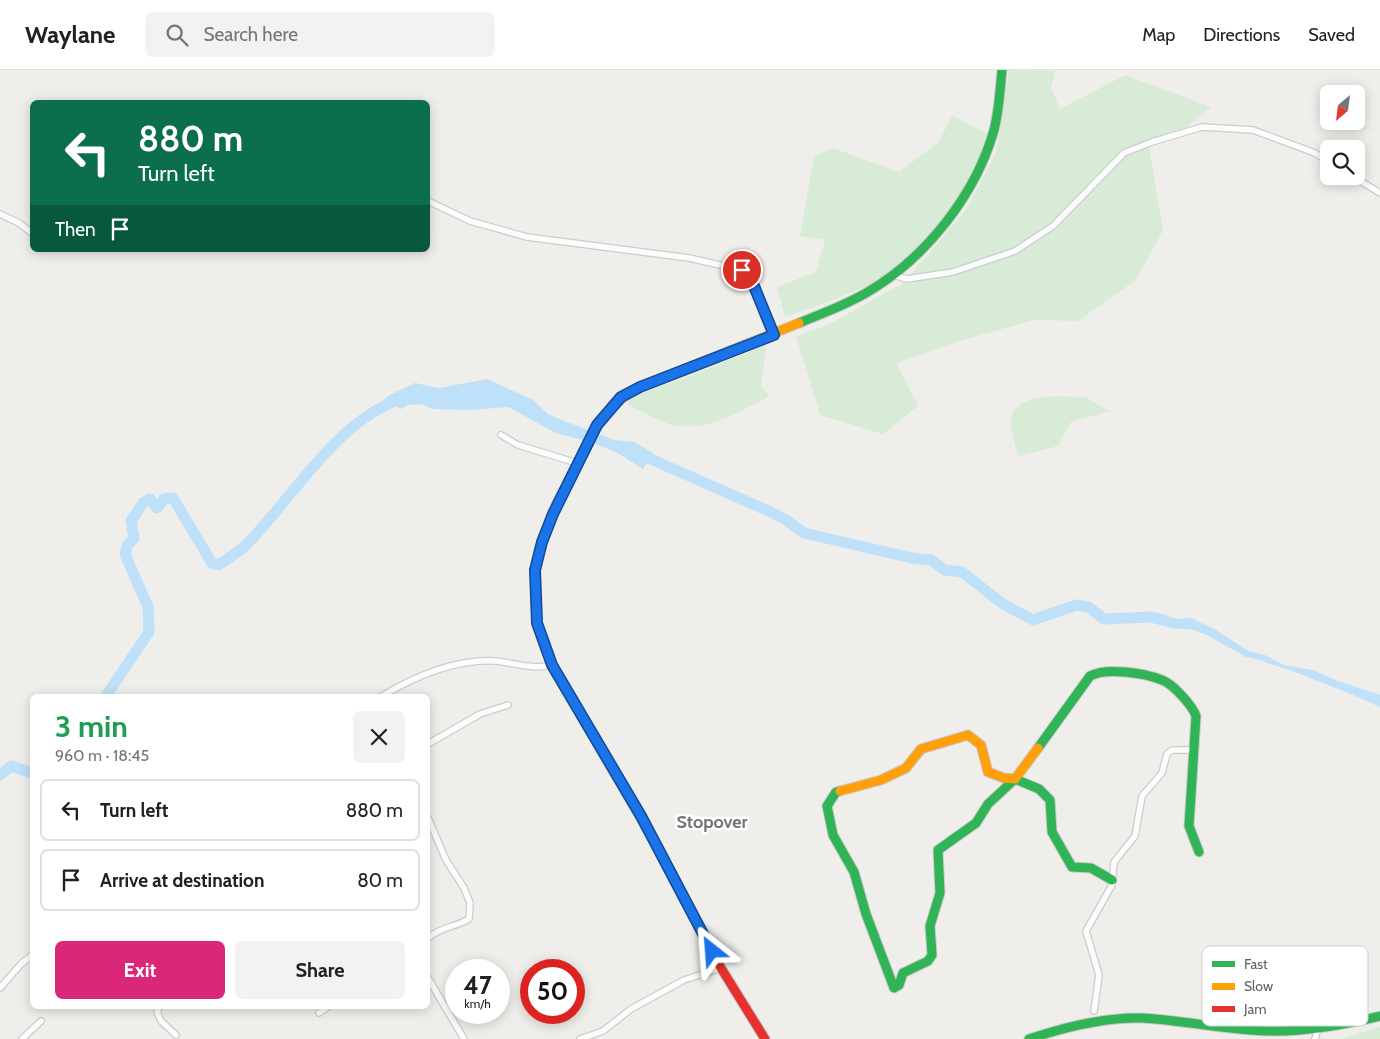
<!DOCTYPE html>
<html lang="en">
<head>
<meta charset="utf-8">
<style>
  body { margin:0; font-family:Cabin,sans-serif; background:#f2f2f2; color:#202124; height:100vh; display:flex; flex-direction:column; font-size:19px; white-space:nowrap }
  * { box-sizing:border-box; margin:0 }
  p { font-size:16px; color:#757577 }
  .icon { flex:none; width:28px; height:28px; fill:none; stroke:currentColor; stroke-width:2; stroke-linecap:round; stroke-linejoin:round }
  .map { position:relative; flex:1; overflow:hidden }
  .drawer { position:absolute; left:30px; top:624px; width:400px; height:315px; display:flex; flex-direction:column; background:#fff; border-radius:8px; box-shadow:0 2px 12px #0003 }
  .drawer>* { flex:none }
  .banner { position:absolute; left:30px; top:30px; width:400px; height:152px; border-radius:8px; box-shadow:0 2px 12px #0003; background:#0b6e4f; color:#fff; overflow:hidden }
  .needle { width:32px; rotate:208deg }
  .fabs { position:absolute; left:1320px; top:15px; display:grid; gap:10px }
  .fabs a { display:grid; place-items:center; width:45px; height:45px; border-radius:8px; background:#fff; box-shadow:0 2px 12px #0003; font-size:25px }
  .speed { position:absolute; left:445px; top:889px; display:flex; gap:10px; font-size:25px; font-weight:700; text-align:center }
  .speed>* { display:grid; place-content:center; width:65px; height:65px; border-radius:50%; background:#fff; box-shadow:0 2px 12px #0003; line-height:1 }
  .speed small { font-size:12px; font-weight:400 }
  .speed .limit { border:8px solid #d22; background:#fff; color:#111 }
  .pin { position:absolute; display:grid; place-items:center; width:42px; height:42px; color:#fff; margin:-21px; border:2px solid #fff; border-radius:50%; box-shadow:0 1px 5px #0007 }
  .me { position:absolute; width:55px; margin:-28px; rotate:332deg; stroke-linejoin:round; filter:drop-shadow(0 0 4px #0008) }
  .turn { display:flex; align-items:center; gap:18px; height:105px; padding:0 25px; font-size:22px }
  .turn .icon { width:65px; height:65px; stroke-width:2.5 }
  .turn b { display:block; font-size:35px; line-height:42px }
  .then { display:flex; align-items:center; height:48px; padding:0 25px; background:#0003; gap:10px; font-size:19px }
  .round { display:grid; place-items:center; flex:none; width:52px; height:52px; border-radius:8px; background:#f2f2f2 }
  .head { display:flex; align-items:center; justify-content:space-between; height:85px; padding:0 25px }
  h1 { font-size:30px; font-weight:700; line-height:38px; color:#1e9e55 }
  .primary-button { display:flex; gap:10px; margin-top:auto; padding:10px 25px }
  .primary-button a { flex:1; height:58px; border-radius:8px; background:#db2777; color:#fff; font-size:20px; font-weight:700; line-height:58px; text-align:center }
  .primary-button a+a { background:#f2f2f2; color:#202124 }
  ul { padding:0; list-style:none }
  li { display:flex; align-items:center; gap:15px; height:62px; margin:0 10px 8px; padding:0 15px; border:2px solid #e0e0e0; border-radius:8px }
  li div { flex:1 }
  li b { display:block; font-size:19px }
  li em { font-style:normal }
  header { display:flex; align-items:center; gap:30px; box-sizing:border-box; height:70px; padding:0 25px; background:#fff; border-bottom:1px solid #e0e0e0 }
  header strong { font-size:24px }
  nav { display:flex; gap:28px; margin-inline-start:auto; font-size:18px }
  .search { width:350px; height:45px; background:#f2f2f2; display:flex; align-items:center; gap:12px; box-sizing:border-box; padding:0 18px; border-radius:8px; color:#757577; font-size:19px }
  .map>svg:first-child { display:block }
</style>
</head>
<body>
<header>
<strong>Waylane</strong>
<div class="search"><svg class="icon" aria-label="search" viewBox="0 0 24 24"><circle cx="10" cy="10" r="6"/><path d="M15 15l6 6"/></svg>Search here</div>
<nav><a>Map</a><a>Directions</a><a>Saved</a></nav>
</header>
<div class="map">
<svg width="1380" height="969" viewBox="0 0 1380 969">
  <rect width="100%" height="100%" fill="#efeeea"/>
  <g fill="#d8ebd6">
    <polygon points="1009,0 1055,1 1051,18 1060,39 1125,5 1211,37 1183,60 1148,71 1163,160 1136,210 1078,251 1034,250 963,270 896,293 918,336 883,364 820,345 796,266 826,256 896,217 901,216 965,141 996,83"/>
    <polygon points="952,45 987,64 984,85 953,138 917,179 880,210 828,232 785,247 777,217 816,202 825,170 800,166 814,86 833,78 899,102 939,72"/>
    <path d="M766 275 761 316 769 326C740 342 704 364 669 354 655 349 640 341 627 334L632 327 693 305Z"/>
    <path d="M1085 327 1110 341 1071 352 1058 376 1018 386C1016 377 1009 355 1011 347 1018 321 1064 327 1085 327Z"/>
    <polygon points="1380,957 1380,969 1341,969"/>
  </g>
  <g fill="#bfe0f9">
    <path d="M487 309 533 330 548 344 559 349 614 370 634 372 653 383 643 399 616 382 587 371 556 363 508 337 470 340 432 339 422 334 408 335 401 339 384 329C393 322 404 319 415 313L439 318Z"/>
    <polygon points="1154,542 1178,549 1191,548 1216,560 1248,581 1265,585 1284,595 1313,600 1338,611 1380,625 1380,637 1351,624 1295,602 1256,589 1246,587 1207,565 1194,560 1171,558 1150,550"/>
  </g>
  <g fill="none" stroke-linecap="round" stroke-linejoin="round">
    <g stroke="#bfe0f9" stroke-width="11">
      <polyline points="637,383 771,442 786,450 804,463 912,488 931,490 945,500 962,502 1003,534 1033,550 1076,535 1088,537 1104,549 1151,547 1166,551"/>
      <path d="M106 626 149 562 148 537 125 484 128 474 134 469 131 451 143 433 150 429 157 438 164 429 173 428 212 493 218 495C227 489 238 483 246 475 293 428 339 346 405 328"/>
      <polyline points="0,705 11,696 32,703"/>
    </g>
    <g stroke="#cbcccc" stroke-width="8">
      <g id="street">
        <polyline points="1352,106 1380,123"/>
        <polyline points="428,131 470,151 527,167 689,188 742,200 754,216 774,265"/>
        <polyline points="0,144 19,153 32,163"/>
        <polyline points="893,205 907,209 953,202 1015,181 1053,156 1124,83 1152,72 1202,57 1253,60 1315,83 1329,92"/>
        <polyline points="501,365 518,375 577,393"/>
        <path d="M382 626C414 607 456 589 495 591 514 593 534 600 552 595"/>
        <polyline points="428,674 480,644 508,635"/>
        <path d="M428 748 446 790 464 818 470 833 469 849C454 858 442 856 428 868"/>
        <polyline points="428,908 464,969"/>
        <polyline points="0,918 21,894 32,885"/>
        <polyline points="160,936 157,942 161,951 176,965"/>
        <polyline points="1094,941 1099,905 1086,861 1112,815 1114,792 1135,766 1142,726 1162,703 1167,684 1172,680 1193,680"/>
        <polyline points="319,943 329,936"/>
        <polyline points="22,969 41,951"/>
        <polyline points="580,969 603,961 631,939 684,910 721,898"/>
        <polyline points="1315,969 1318,958"/>
      </g>
    </g>
    <g stroke="#cacacb" stroke-width="11">
      <g id="fast">
        <path d="M799 253C823 243 849 234 871 220 927 186 976 124 994 60 999 41 1000 20 1002 0"/>
        <polyline points="591,368 557,433 542,472 535,500 537,553 552,595 653,769"/>
        <path d="M1038 678 1090 606C1106 597 1144 603 1162 610 1173 614 1192 635 1196 646L1189 756 1199 782"/>
        <polyline points="840,721 836,722 827,736 833,765 854,802 866,844 894,918 899,915 903,903 928,891 932,885 930,856 940,823 938,780 976,753 988,734 1015,709 1039,719 1050,730 1052,762 1072,797 1091,798 1112,810"/>
        <path d="M1029 969C1065 957 1103 947 1141 948 1183 950 1225 960 1267 961 1305 962 1343 955 1380 946"/>
      </g>
    </g>
    <g stroke="#cacacb" stroke-width="11">
      <g id="slow">
        <path d="M591 368C603 344 617 329 640 317L799 253"/>
        <polyline points="840,721 881,710 906,698 921,679 968,665 981,675 988,702 1004,708 1015,709 1038,678"/>
      </g>
    </g>
    <g stroke="#cacacb" stroke-width="11">
      <polyline id="jam" points="653,769 721,898 765,969"/>
    </g>
    <use href="#street" stroke="#fdfcfc" stroke-width="5.5"/>
    <use href="#fast" stroke="#30b455" stroke-width="9"/>
    <use href="#slow" stroke="#ff9f0a" stroke-width="9"/>
    <use href="#jam" stroke="#e5322d" stroke-width="9"/>
  </g>
  <g fill="none" stroke-linecap="round" stroke-linejoin="round">
    <g stroke="#114b97" stroke-width="12">
      <polyline id="route" points="712,881 641,746 552,595 537,553 535,500 542,472 553,444 597,355 621,327 640,317 774,265 754,216 742,200"/>
    </g>
    <use href="#route" stroke="#1a73e8" stroke-width="9"/>
  </g>
  <g text-anchor="middle" stroke-width="5" stroke-linejoin="round" paint-order="stroke">
    <g font-size="18" font-weight="bold" fill="#70757a" stroke="#fff">
      <text x="712" y="758">Stopover</text>
    </g>
  </g>
  <rect x="1202" y="876" width="166" height="80" rx="8" fill="#fff" stroke="#cfd0d2" stroke-width="1"/>
  <rect x="1212" y="891" width="23" height="6" fill="#30b455"/>
  <rect x="1212" y="913" width="23" height="7" fill="#ff9f0a"/>
  <rect x="1212" y="936" width="23" height="6" fill="#e5322d"/>
  <g font-size="14" fill="#5f6368">
    <text x="1244" y="899">Fast</text>
    <text x="1244" y="921">Slow</text>
    <text x="1244" y="944">Jam</text>
  </g>
</svg>
<div class="fabs">
<a><svg class="needle" viewBox="-14 -14 28 28"><path d="M0-13l5 13h-10z" fill="#e53935"/><path d="M0 13l5-13h-10z" fill="#757577"/></svg></a>
<a><svg class="icon" aria-label="search" viewBox="0 0 24 24"><circle cx="10" cy="10" r="6"/><path d="M15 15l6 6"/></svg></a>
</div>
<div class="speed"><div>47<small>km/h</small></div><div class="limit">50</div></div>
<div class="pin" style="left:742px;top:200px;background:#d93025"><svg class="icon" aria-label="arrive" viewBox="0 0 24 24"><path d="M6 21V4h12l-3 4 3 4H6"/></svg></div>
<svg class="me" style="left:712px;top:881px" viewBox="-20 -20 40 40"><path d="M0-17L14 15 0 8-14 15z" fill="#1a73e8" stroke="#fff" stroke-width="4"/></svg>
<div class="banner">
<div class="turn"><svg class="icon" aria-label="left" viewBox="0 0 24 24"><path d="M17 20v-9H6M10 6l-5 5 5 5"/></svg><div><b>880 m</b>Turn left</div></div>
<div class="then">Then<svg class="icon" aria-label="arrive" viewBox="0 0 24 24"><path d="M6 21V4h12l-3 4 3 4H6"/></svg></div>
</div>
<section class="drawer">
<div class="head"><div><h1>3 min</h1><p>960 m · 18:45</p></div><a class="round"><svg class="icon" aria-label="close" viewBox="0 0 24 24"><path d="M6 6l12 12M18 6L6 18"/></svg></a></div>
<ul>
<li><svg class="icon" aria-label="left" viewBox="0 0 24 24"><path d="M17 20v-9H6M10 6l-5 5 5 5"/></svg><div><b>Turn left</b></div><em>880 m</em></li>
<li><svg class="icon" aria-label="arrive" viewBox="0 0 24 24"><path d="M6 21V4h12l-3 4 3 4H6"/></svg><div><b>Arrive at destination</b></div><em>80 m</em></li>
</ul>
<div class="primary-button"><a>Exit</a><a>Share</a></div>
</section>
</div>
</body>
</html>
